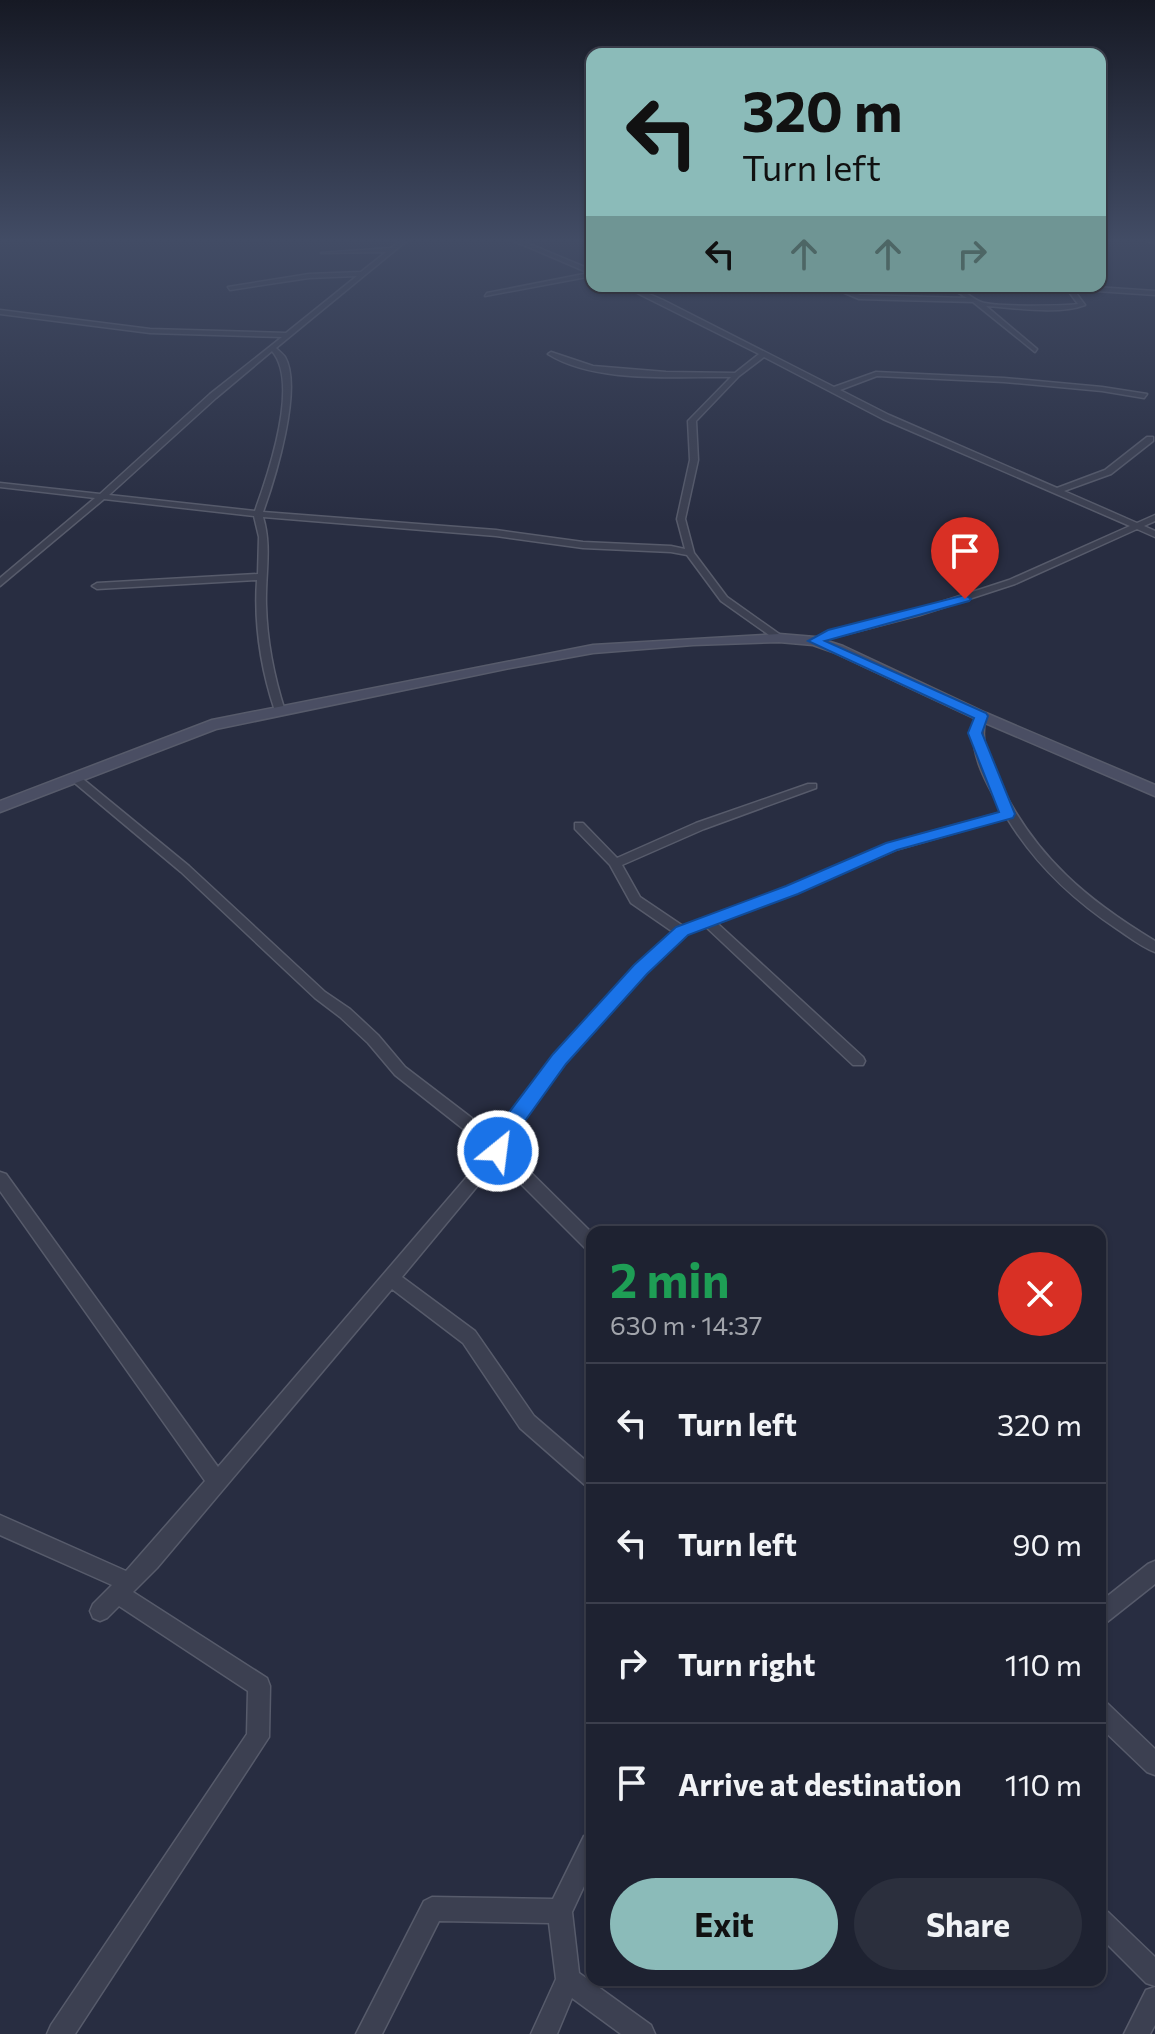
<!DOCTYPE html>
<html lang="en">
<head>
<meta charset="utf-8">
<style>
  body { margin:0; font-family:Commissioner,sans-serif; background:#2b2f3d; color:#f1f3f6; height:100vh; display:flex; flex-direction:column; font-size:30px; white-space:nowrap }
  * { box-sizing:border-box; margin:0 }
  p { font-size:26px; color:#a1a4ab }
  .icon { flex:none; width:44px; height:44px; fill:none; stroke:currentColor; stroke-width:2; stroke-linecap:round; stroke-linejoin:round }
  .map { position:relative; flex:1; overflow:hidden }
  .details { position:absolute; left:586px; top:1226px; width:520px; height:760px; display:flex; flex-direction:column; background:#1e2231; border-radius:16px; box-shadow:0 2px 6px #0004,0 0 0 2px #3c3f4d }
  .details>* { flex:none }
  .top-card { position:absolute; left:586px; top:48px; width:520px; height:244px; border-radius:16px; box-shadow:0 2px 6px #0004,0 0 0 2px #3c3f4d; background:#8bbbb9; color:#111; overflow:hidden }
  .pin { position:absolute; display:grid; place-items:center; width:68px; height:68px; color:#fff; margin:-82px -34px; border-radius:50% 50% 50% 0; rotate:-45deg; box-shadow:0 0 8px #0007 }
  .pin .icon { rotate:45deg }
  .me { position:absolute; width:88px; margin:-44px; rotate:29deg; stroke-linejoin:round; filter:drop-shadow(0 0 6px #0008) }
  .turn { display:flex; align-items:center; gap:28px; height:168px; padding:0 24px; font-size:36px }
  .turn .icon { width:104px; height:104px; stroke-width:2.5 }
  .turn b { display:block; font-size:56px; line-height:68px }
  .lanes { display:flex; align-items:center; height:76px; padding:0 24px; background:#0003; justify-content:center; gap:40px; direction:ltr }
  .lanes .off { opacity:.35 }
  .round { display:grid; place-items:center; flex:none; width:84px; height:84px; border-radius:42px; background:#2b2f3d }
  .summary { display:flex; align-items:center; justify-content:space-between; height:136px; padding:0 24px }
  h1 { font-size:48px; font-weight:700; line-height:60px; color:#1e9e55 }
  .primary-button { display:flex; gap:16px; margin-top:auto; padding:16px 24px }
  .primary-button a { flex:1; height:92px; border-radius:48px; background:#8bbbb9; color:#111; font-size:32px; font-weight:700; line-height:92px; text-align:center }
  .primary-button a+a { background:#2b2f3d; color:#f1f3f6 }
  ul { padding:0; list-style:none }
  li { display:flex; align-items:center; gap:24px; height:120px; padding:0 24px; border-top:2px solid #3c3f4d }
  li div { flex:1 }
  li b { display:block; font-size:30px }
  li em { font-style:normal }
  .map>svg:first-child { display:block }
</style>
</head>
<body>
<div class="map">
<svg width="1155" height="2034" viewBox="0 0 1155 2034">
  <rect width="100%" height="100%" fill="#282d41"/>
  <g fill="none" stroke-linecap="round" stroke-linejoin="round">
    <g stroke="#575b6b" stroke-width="3">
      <g id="street">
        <path d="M404 238H410L276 348C279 351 283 354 285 357 303 388 275 479 263 512L496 530 583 542 671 546 685 549 677 519 690 460 688 421 731 377C676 376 596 384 548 354L551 352 593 366 666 372 735 373 759 354 623 286H631L663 300 834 387 876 372 1004 378 1102 387 1147 394 1144 398 1102 391 1004 382 877 376 840 390 889 415 1057 488 1105 470 1147 437H1153V441L1111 474 1064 491 1137 523 1155 515V521L1144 526 1155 531V537L1137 529 1015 584 920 615 812 643V639L830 631 914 611 1009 580 1130 526 883 419 764 357 739 376 696 421 698 460 685 519 694 553 727 597 782 636V640H776L721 601 687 555 671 552 583 548 496 536 263 517C272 546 265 575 266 605 267 641 274 677 285 711L280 714 275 711C261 669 254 624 257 580L97 589 92 586 97 583 258 574 259 537 254 516 104 499 0 586V578L95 498 0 487V483L100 494 210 394 282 337 150 333 0 314V310L150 329 286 333 357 276 309 278 230 290 228 287 309 274 361 272 386 252 321 253 391 248ZM272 351C300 383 268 475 255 511L109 495 216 398Z"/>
        <polygon points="507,238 515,238 592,270 592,276 485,296 487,293 589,273"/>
        <polygon points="1135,238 1155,239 1155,243"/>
        <path d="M828 286H836L860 295 967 298 947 286C961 286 969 297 981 302 993 307 1064 306 1078 304L1069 292 1081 286 1155 291V295L1082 290 1076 293 1085 305C1059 315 1015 308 986 306L1037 349 1035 352 973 302 859 299Z"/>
        <path d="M981 713 986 716C979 743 989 762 1001 786 1037 858 1087 900 1155 941V952C1142 947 1129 937 1117 929 1072 899 1035 864 1007 818L895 850 796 893 717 923 863 1057 865 1061 863 1065H853L706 927 687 934 646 973 564 1063 504 1146 592 1233V1251L586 1249 498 1161 402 1277 475 1331 534 1416 592 1466V1487L585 1485 520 1428 463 1343 392 1289 157 1568 133 1592 267 1678 270 1686 269 1737 75 2034H47L51 2025 247 1734 248 1691 119 1606 107 1618 100 1621 93 1618 90 1611 93 1604 112 1585 0 1535V1515L126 1571 205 1481 0 1191V1172L6 1174 218 1467 490 1150 395 1075 368 1043 340 1017 315 998 181 872 70 779V775H78L189 866 325 992 350 1009 378 1035 405 1067 494 1135 554 1055 636 967 673 932 631 903 610 865 575 829V823H583L617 858 696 823 808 784H816V788L704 829 622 865 640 897 683 926 788 887 887 844 1003 812C986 783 966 749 976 716Z"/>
        <polygon points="1155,1561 1155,1584 1107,1622 1100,1625 1100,1602 1148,1564"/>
        <polygon points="1100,1701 1108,1704 1155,1749 1155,1775 1147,1772 1100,1727"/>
        <polygon points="592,1832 592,1869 572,1912 579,1973 651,2025 655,2034 621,2034 572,1998 557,2034 531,2034 556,1979 549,1923 439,1921 382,2034 356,2034 424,1901 432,1897 553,1899 584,1836"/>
        <polygon points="1100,1908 1108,1912 1155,1957 1155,1986 1146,1983 1100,1937"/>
        <polygon points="1155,1987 1155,2025 1150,2034 1124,2034 1146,1990"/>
      </g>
    </g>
    <g stroke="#575b6b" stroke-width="3">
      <polygon id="secondary" points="779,634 815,637 843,646 986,713 1155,785 1155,796 976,719 833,652 813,645 779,642 693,645 593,653 510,668 216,729 0,812 0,801 212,720 593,645"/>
    </g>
    <use href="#street" fill="#3c4051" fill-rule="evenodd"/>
    <use href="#secondary" fill="#4a4e63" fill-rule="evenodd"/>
  </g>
  <linearGradient id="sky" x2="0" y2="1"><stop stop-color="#161924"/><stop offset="0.46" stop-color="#424c65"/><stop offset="1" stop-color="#424c65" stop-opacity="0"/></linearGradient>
  <rect width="1155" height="523" fill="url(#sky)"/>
  <polygon fill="#1a73e8" stroke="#114b97" stroke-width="2" points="965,595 971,599 969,601 825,641 986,713 988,716 982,733 1015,814 1013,818 897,850 798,894 688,935 647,974 566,1064 507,1146 505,1157 491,1157 486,1145 489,1139 553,1054 634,965 676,927 786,886 886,843 999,812 968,733 974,718 808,641 828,630"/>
</svg>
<div class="pin" style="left:965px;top:599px;background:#d93025"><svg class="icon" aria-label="arrive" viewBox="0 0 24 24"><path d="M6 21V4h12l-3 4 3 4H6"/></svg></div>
<svg class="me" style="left:498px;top:1151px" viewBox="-20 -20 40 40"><circle r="17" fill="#1a73e8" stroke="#fff" stroke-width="3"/><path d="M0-11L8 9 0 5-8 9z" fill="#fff"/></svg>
<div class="top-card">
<div class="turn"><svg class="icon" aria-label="left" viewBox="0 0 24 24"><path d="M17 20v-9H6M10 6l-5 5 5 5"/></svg><div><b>320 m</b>Turn left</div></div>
<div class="lanes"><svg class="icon" aria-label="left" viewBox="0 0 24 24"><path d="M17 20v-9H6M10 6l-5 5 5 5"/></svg><svg class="icon off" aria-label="ahead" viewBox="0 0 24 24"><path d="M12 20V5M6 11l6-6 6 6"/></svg><svg class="icon off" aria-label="ahead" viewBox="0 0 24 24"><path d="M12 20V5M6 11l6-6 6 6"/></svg><svg class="icon off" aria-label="right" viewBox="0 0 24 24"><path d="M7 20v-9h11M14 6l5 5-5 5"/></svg></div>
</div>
<section class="details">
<div class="summary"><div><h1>2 min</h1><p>630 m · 14:37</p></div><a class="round" style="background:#d93025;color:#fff"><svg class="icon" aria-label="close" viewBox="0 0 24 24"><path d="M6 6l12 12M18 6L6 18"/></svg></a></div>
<ul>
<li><svg class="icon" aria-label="left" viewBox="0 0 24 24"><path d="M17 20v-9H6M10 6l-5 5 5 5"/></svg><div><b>Turn left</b></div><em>320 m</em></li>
<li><svg class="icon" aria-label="left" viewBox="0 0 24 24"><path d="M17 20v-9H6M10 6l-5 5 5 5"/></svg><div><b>Turn left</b></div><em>90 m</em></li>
<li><svg class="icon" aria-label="right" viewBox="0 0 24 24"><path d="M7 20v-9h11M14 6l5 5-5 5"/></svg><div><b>Turn right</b></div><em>110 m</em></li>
<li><svg class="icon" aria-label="arrive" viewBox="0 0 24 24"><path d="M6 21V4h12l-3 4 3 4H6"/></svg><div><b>Arrive at destination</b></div><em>110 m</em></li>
</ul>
<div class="primary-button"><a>Exit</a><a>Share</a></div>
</section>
</div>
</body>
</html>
